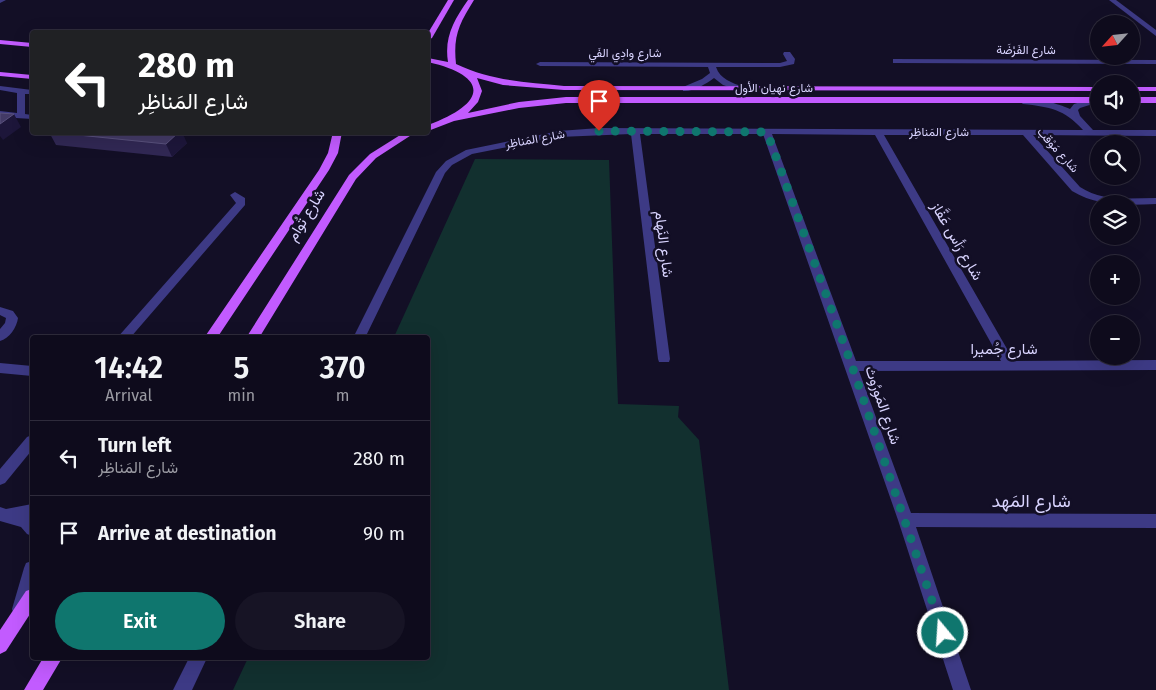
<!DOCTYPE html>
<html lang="en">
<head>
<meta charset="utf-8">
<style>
  body { margin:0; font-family:"Fira Sans",Vazirmatn,sans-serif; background:#171425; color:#f1f3f6; height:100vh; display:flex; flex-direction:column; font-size:19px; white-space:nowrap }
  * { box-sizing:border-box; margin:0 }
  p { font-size:16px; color:#9b9ba3 }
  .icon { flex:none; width:28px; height:28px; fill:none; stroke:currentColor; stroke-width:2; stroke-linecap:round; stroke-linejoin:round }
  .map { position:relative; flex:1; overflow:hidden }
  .side { position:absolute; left:30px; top:335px; width:400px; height:325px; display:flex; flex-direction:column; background:#0e0b1c; border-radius:5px; box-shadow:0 5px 20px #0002,0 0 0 1px #2e2b3b }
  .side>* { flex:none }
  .guide { position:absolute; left:30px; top:30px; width:400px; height:105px; border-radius:5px; box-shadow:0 5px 20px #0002,0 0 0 1px #2e2b3b; background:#202124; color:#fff; overflow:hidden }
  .needle { width:32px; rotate:243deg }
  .fabs { position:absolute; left:1090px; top:15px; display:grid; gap:10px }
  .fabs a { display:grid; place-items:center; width:50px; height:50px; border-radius:50%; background:#0e0b1c; box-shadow:0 5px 20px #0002,0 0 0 1px #2e2b3b; font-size:25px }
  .pin { position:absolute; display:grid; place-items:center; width:42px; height:42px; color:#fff; margin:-51px -21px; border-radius:50% 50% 50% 0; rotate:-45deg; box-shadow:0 0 5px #0007 }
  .pin .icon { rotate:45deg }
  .me { position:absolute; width:55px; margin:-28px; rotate:342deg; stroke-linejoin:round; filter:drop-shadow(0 0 4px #0008) }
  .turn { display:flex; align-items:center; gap:18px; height:105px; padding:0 25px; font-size:22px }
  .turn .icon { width:65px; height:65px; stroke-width:2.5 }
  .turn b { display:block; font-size:35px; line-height:42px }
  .eta { display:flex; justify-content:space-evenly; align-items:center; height:85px; text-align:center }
  .eta b { font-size:30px; font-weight:600; line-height:35px }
  .button { display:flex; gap:10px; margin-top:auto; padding:10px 25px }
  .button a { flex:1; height:58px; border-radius:30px; background:#0f766e; color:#fff; font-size:20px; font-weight:600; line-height:58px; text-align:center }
  .button a+a { background:#171425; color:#f1f3f6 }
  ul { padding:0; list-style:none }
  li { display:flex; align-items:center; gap:15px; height:75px; padding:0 25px; border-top:1px solid #2e2b3b }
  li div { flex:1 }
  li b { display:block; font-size:19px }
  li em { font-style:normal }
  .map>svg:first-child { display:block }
</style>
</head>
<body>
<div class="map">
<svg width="1156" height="690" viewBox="0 0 1156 690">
  <rect width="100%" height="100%" fill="#130f26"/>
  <polygon fill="#12302f" points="475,159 609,160 618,404 679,406 678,417 699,440 729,690 233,690 248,658 428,658 428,338 394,337"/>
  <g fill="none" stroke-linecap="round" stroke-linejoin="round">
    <g fill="#3d3a85" fill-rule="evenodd">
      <polygon points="0,0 6,0 0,3"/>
      <polygon points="1109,0 1116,0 1156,30 1156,36"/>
      <path d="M784 52H790L795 59 794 64 780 67H716C720 79 732 83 744 87L745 89 741 91 723 85 714 78C706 84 693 92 683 91V87L702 79 710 73 708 67 540 66 536 64 540 62 780 63 787 61 783 54Z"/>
      <polygon points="893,59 1156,60 1156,64 896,63 893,63"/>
      <polygon points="0,86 32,90 32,94 25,94 25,114 32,115 32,119 0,117 0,111 17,113 17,93 0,90"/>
      <path d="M1097 97 1099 102 1080 108 1078 110 1080 116 1093 130H1156V136L1033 135 1080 187C1103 202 1129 198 1156 198V204C1128 205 1098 207 1072 191L1023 135H884L1014 361 1156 360V370L859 371 911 513 1156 514V528L916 527 971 690H953L898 520 763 134H640L670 359 669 362H659L658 359 631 134 559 137 472 154 452 165 445 173 365 338H353L436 172 446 161 466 150 559 131 599 128 1083 130C1064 109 1050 107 1023 104L1019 101C1028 95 1060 104 1070 109L1074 104ZM772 134 875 135 1001 361H856Z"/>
      <polygon points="235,192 245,198 245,205 130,338 117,338 236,203 230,195"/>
      <path d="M0 307 13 311 18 318C17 327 9 339 0 341V329L5 323 6 318 0 315Z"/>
      <polygon points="0,363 32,366 32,376 0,373"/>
      <polygon points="32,435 32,450 5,483 0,485 0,469 27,437"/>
      <polygon points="32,504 32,536 27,534 21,527 0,521 0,507 6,509"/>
      <polygon points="32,561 32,595 26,615 20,617 14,615 12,609 24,568 26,563"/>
      <polygon points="189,658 207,658 192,690 173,690"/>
    </g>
    <g fill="#c25bff" fill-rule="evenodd">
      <polygon points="448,0 454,0 432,38 428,40 428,33"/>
      <path d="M468 0H474C459 24 453 36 456 64 492 81 525 82 564 86L1099 87V91L564 90 503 85 477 78 482 91 478 102 468 113 519 102 566 97H1099V103H566L519 108 454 121 428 131V125C484 105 493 77 428 62V58L448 62C444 37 454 20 468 0Z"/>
      <polygon points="0,40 32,43 32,47 0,44"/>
      <polygon points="0,72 32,75 32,79 0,76"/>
      <rect x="1131" y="87" width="25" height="4"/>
      <rect x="1131" y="97" width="25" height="6"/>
      <polygon points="333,132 342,132 338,153 329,170 217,338 204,338 319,170 328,153"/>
      <polygon points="405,132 416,132 376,158 356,179 259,338 246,338 349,175 370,154"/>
      <polygon points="32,589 32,611 6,651 0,654 0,630 26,591"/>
      <polygon points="43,658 62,658 43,690 24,690"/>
    </g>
  </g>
  <polygon fill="#312854" points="49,132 187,143 172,157 56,145"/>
  <g fill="#1d163a">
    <polygon points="14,114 21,127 3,140 0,136 0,124"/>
    <polygon points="179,132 182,132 187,143 172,157 166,144"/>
  </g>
  <g fill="#433a66" stroke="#5a527e">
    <polygon points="0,113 14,114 0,124"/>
    <polygon points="49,132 179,132 166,144"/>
  </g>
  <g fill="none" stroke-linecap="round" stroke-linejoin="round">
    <polyline stroke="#0f766e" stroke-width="9" stroke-dasharray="0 16.2" points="599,131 767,132 852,366 943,633"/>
  </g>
  <g text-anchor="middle" stroke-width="5" stroke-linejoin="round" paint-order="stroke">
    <g font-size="12" fill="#d9d4ff" stroke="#130f26">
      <text x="1026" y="54">شارع الفَرْضَة</text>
      <text x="625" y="57">شارع وادِي الفَي</text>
      <text x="774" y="92">شارع نهيان الأول</text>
      <text x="939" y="136">شارع المَناظِر</text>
      <text transform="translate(535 139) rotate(-10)" y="4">شارع المَناظِر</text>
      <text transform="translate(1058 150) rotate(48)" y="4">شارع مَوْقب</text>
    </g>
    <g font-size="15" fill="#d9d4ff" stroke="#130f26">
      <text transform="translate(306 215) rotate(-58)" y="5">شارع تُوام</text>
      <text transform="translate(957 241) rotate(60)" y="5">شارع رَأس عَفَّاز</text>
      <text transform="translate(664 244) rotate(83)" y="5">شارع النَهام</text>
      <text x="1004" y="354">شارع جُميرا</text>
      <text transform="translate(883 405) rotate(71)" y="5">شارع المَورُوث</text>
    </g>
    <g font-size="18" fill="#d9d4ff" stroke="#130f26">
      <text x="1031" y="507">شارع المَهد</text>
    </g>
  </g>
</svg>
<div class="fabs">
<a><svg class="needle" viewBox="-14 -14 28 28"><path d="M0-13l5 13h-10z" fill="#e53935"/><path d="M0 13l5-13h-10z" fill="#9b9ba3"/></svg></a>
<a><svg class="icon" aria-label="sound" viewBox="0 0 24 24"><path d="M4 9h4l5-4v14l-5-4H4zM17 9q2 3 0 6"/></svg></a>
<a><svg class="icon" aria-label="search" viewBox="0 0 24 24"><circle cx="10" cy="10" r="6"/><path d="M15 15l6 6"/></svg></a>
<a><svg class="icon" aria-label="layers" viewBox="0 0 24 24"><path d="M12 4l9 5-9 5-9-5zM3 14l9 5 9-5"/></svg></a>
<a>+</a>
<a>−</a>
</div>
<div class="pin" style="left:599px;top:131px;background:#d93025"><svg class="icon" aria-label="arrive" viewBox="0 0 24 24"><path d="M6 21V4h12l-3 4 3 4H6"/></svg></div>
<svg class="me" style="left:943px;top:633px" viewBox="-20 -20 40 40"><circle r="17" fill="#0f766e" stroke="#fff" stroke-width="3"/><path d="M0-11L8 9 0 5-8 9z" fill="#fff"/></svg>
<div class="guide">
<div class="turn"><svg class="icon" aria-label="left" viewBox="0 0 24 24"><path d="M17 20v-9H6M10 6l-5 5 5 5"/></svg><div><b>280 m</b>شارع المَناظِر</div></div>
</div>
<section class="side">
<div class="eta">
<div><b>14:42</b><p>Arrival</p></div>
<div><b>5</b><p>min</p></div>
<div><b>370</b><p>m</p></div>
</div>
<ul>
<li><svg class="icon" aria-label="left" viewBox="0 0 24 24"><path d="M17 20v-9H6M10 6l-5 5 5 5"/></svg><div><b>Turn left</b><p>شارع المَناظِر</p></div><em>280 m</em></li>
<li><svg class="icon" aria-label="arrive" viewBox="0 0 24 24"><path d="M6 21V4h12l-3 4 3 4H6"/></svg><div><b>Arrive at destination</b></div><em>90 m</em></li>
</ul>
<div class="button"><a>Exit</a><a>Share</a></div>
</section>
</div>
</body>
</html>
